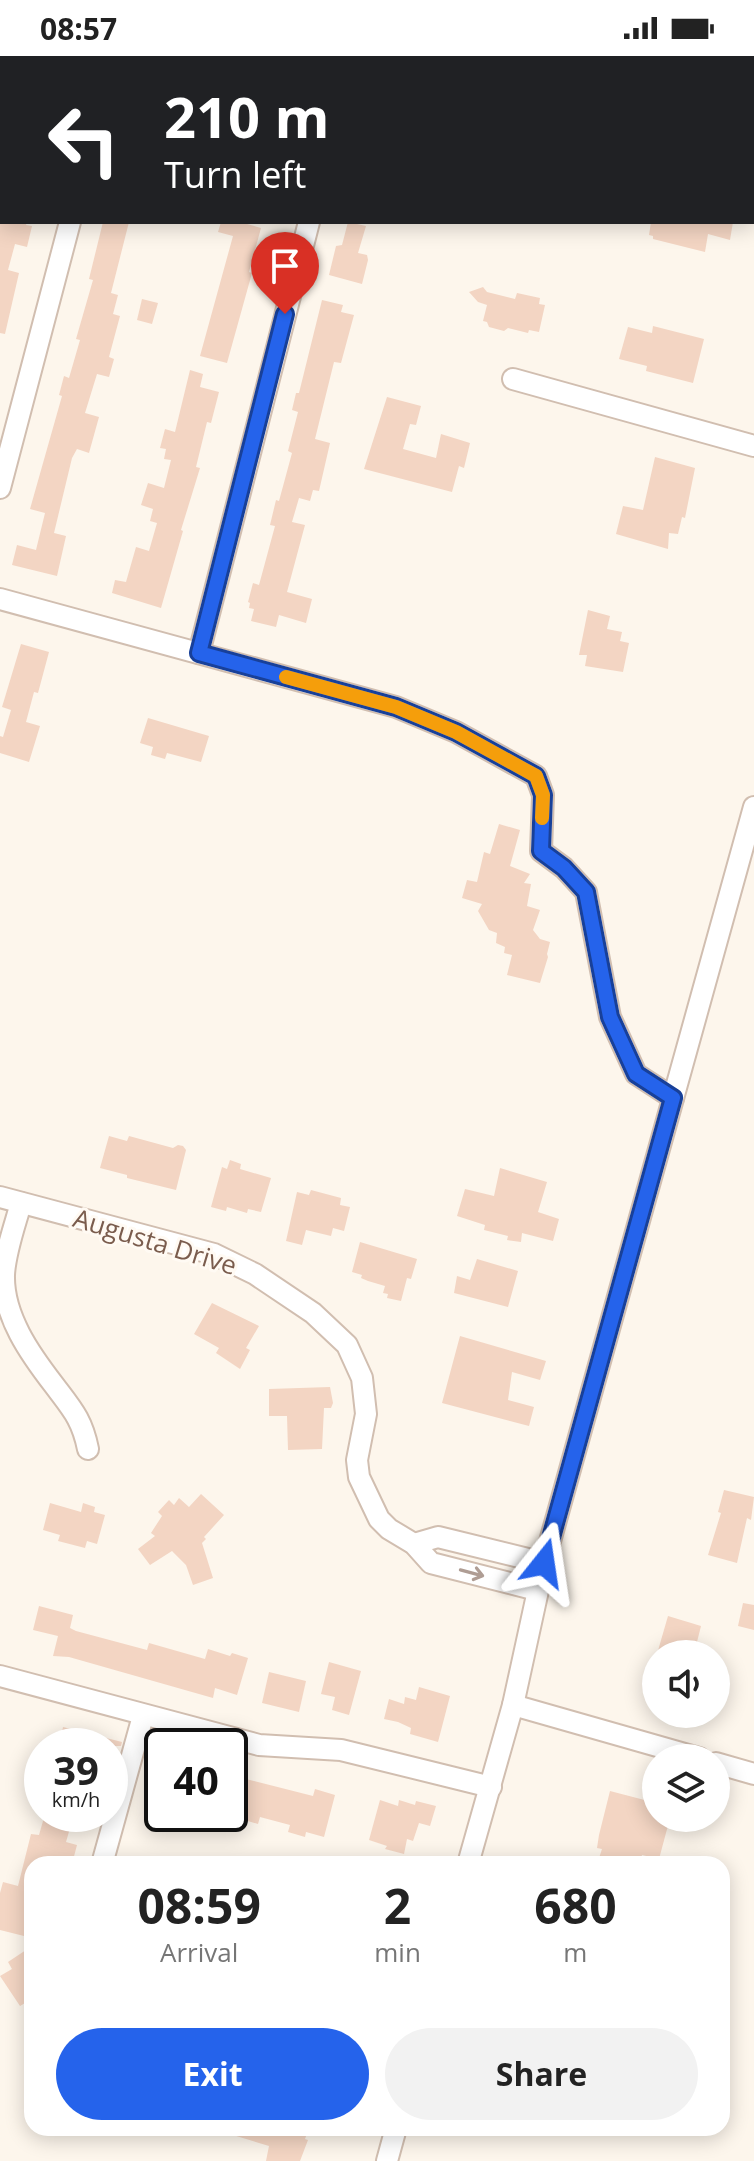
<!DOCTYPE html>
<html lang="en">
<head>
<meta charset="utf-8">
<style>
  body { margin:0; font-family:"Open Sans",sans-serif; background:#f2f2f2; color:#222; height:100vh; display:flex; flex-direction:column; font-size:30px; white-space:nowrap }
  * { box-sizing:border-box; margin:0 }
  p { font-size:26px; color:#767676 }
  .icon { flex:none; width:44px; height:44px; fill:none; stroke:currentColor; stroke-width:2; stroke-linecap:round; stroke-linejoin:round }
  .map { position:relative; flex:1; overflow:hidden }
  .drawer { position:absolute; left:24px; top:1800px; width:706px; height:280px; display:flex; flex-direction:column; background:#fff; border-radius:24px; box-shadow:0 4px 20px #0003 }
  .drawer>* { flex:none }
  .top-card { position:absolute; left:0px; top:0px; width:754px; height:168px; box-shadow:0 4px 20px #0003; background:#202124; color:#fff; overflow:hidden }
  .buttons { position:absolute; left:642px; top:1584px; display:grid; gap:16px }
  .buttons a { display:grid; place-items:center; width:88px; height:88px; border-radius:50%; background:#fff; box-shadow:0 4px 20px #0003; font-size:40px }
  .speed { position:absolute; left:24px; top:1672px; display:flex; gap:16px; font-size:40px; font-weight:700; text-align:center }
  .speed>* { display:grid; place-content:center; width:104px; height:104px; border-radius:50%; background:#fff; box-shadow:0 4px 20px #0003; line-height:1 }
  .speed small { font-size:20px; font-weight:400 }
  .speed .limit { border:4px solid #111; border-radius:12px; background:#fff; color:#111 }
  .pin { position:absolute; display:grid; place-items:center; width:68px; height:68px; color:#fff; margin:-82px -34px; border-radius:50% 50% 50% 0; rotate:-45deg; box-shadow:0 0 8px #0007 }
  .pin .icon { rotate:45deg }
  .me { position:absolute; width:88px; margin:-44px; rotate:15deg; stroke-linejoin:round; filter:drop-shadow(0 0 6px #0008) }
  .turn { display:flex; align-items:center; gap:28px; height:168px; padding:0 32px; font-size:36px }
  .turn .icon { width:104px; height:104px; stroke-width:2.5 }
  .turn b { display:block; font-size:56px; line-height:68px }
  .eta { display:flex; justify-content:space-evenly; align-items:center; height:136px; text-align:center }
  .eta b { font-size:48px; font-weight:700; line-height:56px }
  .action { display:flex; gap:16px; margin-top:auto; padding:16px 32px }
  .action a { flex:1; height:92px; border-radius:48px; background:#2563eb; color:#fff; font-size:32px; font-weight:700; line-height:92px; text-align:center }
  .action a+a { background:#f2f2f2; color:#222 }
  .status { display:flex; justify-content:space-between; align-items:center; height:56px; padding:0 40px; background:#fff; direction:ltr }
  .status svg { height:22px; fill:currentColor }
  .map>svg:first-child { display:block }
</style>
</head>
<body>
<div class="status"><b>08:57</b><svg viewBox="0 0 49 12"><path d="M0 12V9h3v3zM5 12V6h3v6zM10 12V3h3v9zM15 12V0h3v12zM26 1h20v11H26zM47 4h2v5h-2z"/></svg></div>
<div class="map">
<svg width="754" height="2105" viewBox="0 0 754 2105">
  <rect width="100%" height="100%" fill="#fdf6ec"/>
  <g fill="#f3d5c3">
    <polygon points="0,166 27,166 26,169 32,170 27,191 15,188 8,214 19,217 5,278 0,277"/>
    <polygon points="103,166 129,166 111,237 118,239 113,258 120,260 109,301 114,303 109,321 97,318 85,357 99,361 89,397 77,393 72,402 54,477 66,480 57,520 12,509 17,489 36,494 45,457 30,453 62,340 59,339 64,320 69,322 80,284 76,283 93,224 89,223"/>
    <polygon points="221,166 240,166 261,172 249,216 252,217 227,307 200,300 233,180 218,176"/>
    <polygon points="348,166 366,170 358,197 367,199 368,204 362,228 329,219 336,190 342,189"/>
    <polygon points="651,166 733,166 730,184 708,178 705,196 653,183 653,180 649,179"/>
    <polygon points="483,231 487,236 515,243 517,237 540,242 539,248 545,249 539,276 529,274 528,277 508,272 504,275 489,271 487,266 483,265 487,249 478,246 469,236"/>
    <polygon points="142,243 158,247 152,268 137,264"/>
    <polygon points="322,244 343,249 341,256 354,259 341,307 334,306 315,383 330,387 319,435 313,434 310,445 299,442 292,466 305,469 287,536 312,543 306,567 279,559 276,571 251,565 254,553 249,552 250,547 248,546 253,527 259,529 275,470 270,469 276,444 279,445 292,397 288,395 298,356 292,354 296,337 299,337"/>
    <polygon points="653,270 704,283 693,327 646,315 647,310 619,303 628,271 652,277"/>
    <polygon points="190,314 203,318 200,331 219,336 211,367 207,366 196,411 200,412 181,474 183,475 161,552 112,537 115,524 126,526 136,491 149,495 157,467 150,465 153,453 141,449 148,427 164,432 171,404 164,403 166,393 160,392 165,373 175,376"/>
    <polygon points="387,341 421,350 416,369 410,368 403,393 436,402 441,378 470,387 464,412 459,410 452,436 364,413"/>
    <polygon points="655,401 695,412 685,462 682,461 678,478 669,477 668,493 616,478 623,450 643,454"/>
    <polygon points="588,554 610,560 607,573 622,576 620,585 629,587 623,616 585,610 587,599 579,599"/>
    <polygon points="21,588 49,596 38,637 34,636 26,666 40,670 29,706 0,697 0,680 3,681 11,654 2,651"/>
    <polygon points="148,662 209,680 201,706 167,697 165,703 151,699 153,691 140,687"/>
    <polygon points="499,768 520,774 510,810 530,818 524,827 531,828 527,850 540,854 533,874 540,883 550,886 547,898 548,901 540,927 507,919 512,899 504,897 505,891 496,887 497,877 489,874 478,855 482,848 462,842 467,824 477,826 484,796 490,798"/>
    <polygon points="109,1080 127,1085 129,1080 173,1092 178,1089 183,1090 186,1094 176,1134 127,1122 127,1119 100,1112"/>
    <polygon points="230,1104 241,1108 240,1113 271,1122 261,1156 248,1153 247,1157 227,1151 226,1155 211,1151 222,1111 227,1113"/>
    <polygon points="500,1112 547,1126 538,1156 559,1163 553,1185 522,1177 521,1186 507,1184 508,1180 484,1174 485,1169 457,1160 465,1133 494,1140"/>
    <polygon points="311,1134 341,1142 340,1149 350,1151 344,1175 333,1172 331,1180 306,1174 302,1189 286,1185 297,1136 309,1139"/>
    <polygon points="360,1186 417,1203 411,1223 407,1222 401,1245 387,1242 388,1238 383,1237 385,1230 368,1225 361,1222 362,1219 352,1216"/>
    <polygon points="477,1203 518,1215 508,1251 454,1237 457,1220 470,1224"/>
    <polygon points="212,1247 259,1270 246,1292 250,1294 240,1313 216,1297 219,1292 194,1278"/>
    <polygon points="460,1280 546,1305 540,1324 512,1316 508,1344 534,1351 529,1370 442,1347"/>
    <polygon points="330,1331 333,1347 331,1352 324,1352 322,1393 288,1394 287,1360 269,1360 269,1333"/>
    <polygon points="724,1434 754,1441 751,1464 747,1462 737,1507 708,1499 721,1457 718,1456"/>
    <polygon points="201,1438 224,1459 204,1481 206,1483 202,1487 213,1522 193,1529 186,1509 172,1495 150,1509 138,1493 155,1480 151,1477 162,1460 158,1456 169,1444 174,1449 179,1442 189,1451"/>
    <polygon points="50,1447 81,1456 83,1447 95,1451 94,1456 105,1459 97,1488 87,1485 85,1492 58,1485 60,1479 43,1474"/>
    <polygon points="743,1547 754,1549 754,1574 738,1570"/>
    <polygon points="39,1550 73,1559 70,1572 76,1575 147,1594 149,1587 205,1603 208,1593 230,1600 232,1597 248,1602 237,1639 215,1632 213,1642 69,1601 53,1600 58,1580 33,1574"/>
    <polygon points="668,1560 701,1570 694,1598 657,1598"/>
    <polygon points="329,1606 361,1615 349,1659 332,1654 335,1641 321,1638"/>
    <polygon points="269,1616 306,1625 299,1656 262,1647"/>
    <polygon points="419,1631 450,1640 438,1686 410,1678 411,1672 398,1666 384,1663 389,1643 404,1648 405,1641 416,1644"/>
    <polygon points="63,1671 122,1686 121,1690 59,1690"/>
    <polygon points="230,1719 313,1740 315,1733 335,1739 324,1781 306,1776 305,1781 288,1776 290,1769 260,1761 258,1768 238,1762 242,1750 230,1747"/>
    <polygon points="610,1735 656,1747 656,1762 670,1762 659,1803 642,1799 640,1808 597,1808 602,1793 597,1792 599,1779"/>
    <polygon points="380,1744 398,1750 399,1744 415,1749 416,1745 436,1750 430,1770 419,1767 413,1785 407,1783 404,1798 385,1793 387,1790 369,1784"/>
    <polygon points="45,1758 74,1758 66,1786 77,1789 72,1808 32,1808 32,1882 0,1874 0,1837 3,1826 18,1830 31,1778 39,1779"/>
    <polygon points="32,1890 32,1943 20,1950 0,1920 12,1913 8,1906"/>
    <polygon points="221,2072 309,2072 305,2083 308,2084 300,2105 266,2105 269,2090 220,2075"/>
  </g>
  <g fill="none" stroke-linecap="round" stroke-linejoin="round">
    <g stroke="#d1beb0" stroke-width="24">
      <g id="minor">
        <polyline points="359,0 366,2"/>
        <polyline points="693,0 693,2"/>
        <polyline points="113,2 114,0"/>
        <polyline points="752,110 754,111"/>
        <polyline points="513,323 754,390"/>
        <polyline points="0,432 70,166"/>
        <polyline points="0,543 396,651 456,676 536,720 543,739 541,795 564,812 586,836 610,961 636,1018 673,1042"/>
        <polyline points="199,597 309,166"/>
        <polyline points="0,1141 214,1198 255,1218 313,1257 347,1289 362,1322 366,1358 357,1404 359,1421 379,1463 389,1473 414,1488 431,1507 537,1534"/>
        <path d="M21 1147C15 1169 5 1196 4 1219 3 1260 30 1298 54 1329 72 1353 82 1363 88 1393"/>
        <polyline points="414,1488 438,1481 544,1507"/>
        <polyline points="0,1620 259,1689 341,1694 491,1731"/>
        <polyline points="513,1649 699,1702"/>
        <polyline points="716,1707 754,1718"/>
        <polyline points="102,1808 143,1660"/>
        <polyline points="468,1808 513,1649 544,1507 754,751"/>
        <polyline points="387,2105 396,2072"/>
      </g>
    </g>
    <use href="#minor" stroke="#fff" stroke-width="20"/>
  </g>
  <defs><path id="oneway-shaft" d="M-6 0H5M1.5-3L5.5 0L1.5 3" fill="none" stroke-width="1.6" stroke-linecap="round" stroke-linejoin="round" transform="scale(2)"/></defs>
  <use stroke="#af9d94" href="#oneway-shaft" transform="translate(472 1517) rotate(15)"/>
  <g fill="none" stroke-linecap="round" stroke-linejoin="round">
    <g stroke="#184099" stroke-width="20">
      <polyline id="route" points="285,258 199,597 396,651 456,676 536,720 543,739 541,795 564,812 586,836 610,961 636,1018 673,1042 544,1507"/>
    </g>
    <use href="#route" stroke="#2563eb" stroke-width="14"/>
    <polyline stroke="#f59e0b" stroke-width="14" points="286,621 396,651 456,676 536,720 543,739 542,762"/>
  </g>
  <g text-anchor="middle" stroke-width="6" stroke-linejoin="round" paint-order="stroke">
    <g font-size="26" fill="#7a5c4d" stroke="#fffaf3">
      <text transform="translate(155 1186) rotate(17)" y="9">Augusta Drive</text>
    </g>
  </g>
</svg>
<div class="buttons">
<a><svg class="icon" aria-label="sound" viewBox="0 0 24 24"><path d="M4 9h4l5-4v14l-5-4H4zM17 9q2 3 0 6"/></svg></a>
<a><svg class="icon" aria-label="layers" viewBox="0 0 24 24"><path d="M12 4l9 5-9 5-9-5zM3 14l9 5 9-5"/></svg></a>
</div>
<div class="speed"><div>39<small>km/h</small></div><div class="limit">40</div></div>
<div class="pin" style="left:285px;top:258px;background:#d93025"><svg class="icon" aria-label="arrive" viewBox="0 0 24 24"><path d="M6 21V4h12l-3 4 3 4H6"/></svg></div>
<svg class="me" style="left:544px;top:1507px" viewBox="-20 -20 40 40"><path d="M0-17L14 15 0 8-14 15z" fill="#2563eb" stroke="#fff" stroke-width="4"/></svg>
<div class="top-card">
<div class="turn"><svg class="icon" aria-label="left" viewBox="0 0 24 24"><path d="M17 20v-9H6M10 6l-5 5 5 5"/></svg><div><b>210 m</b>Turn left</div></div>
</div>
<section class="drawer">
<div class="eta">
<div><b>08:59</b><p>Arrival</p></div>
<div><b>2</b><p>min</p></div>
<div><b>680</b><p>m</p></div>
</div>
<div class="action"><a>Exit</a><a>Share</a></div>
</section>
</div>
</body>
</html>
